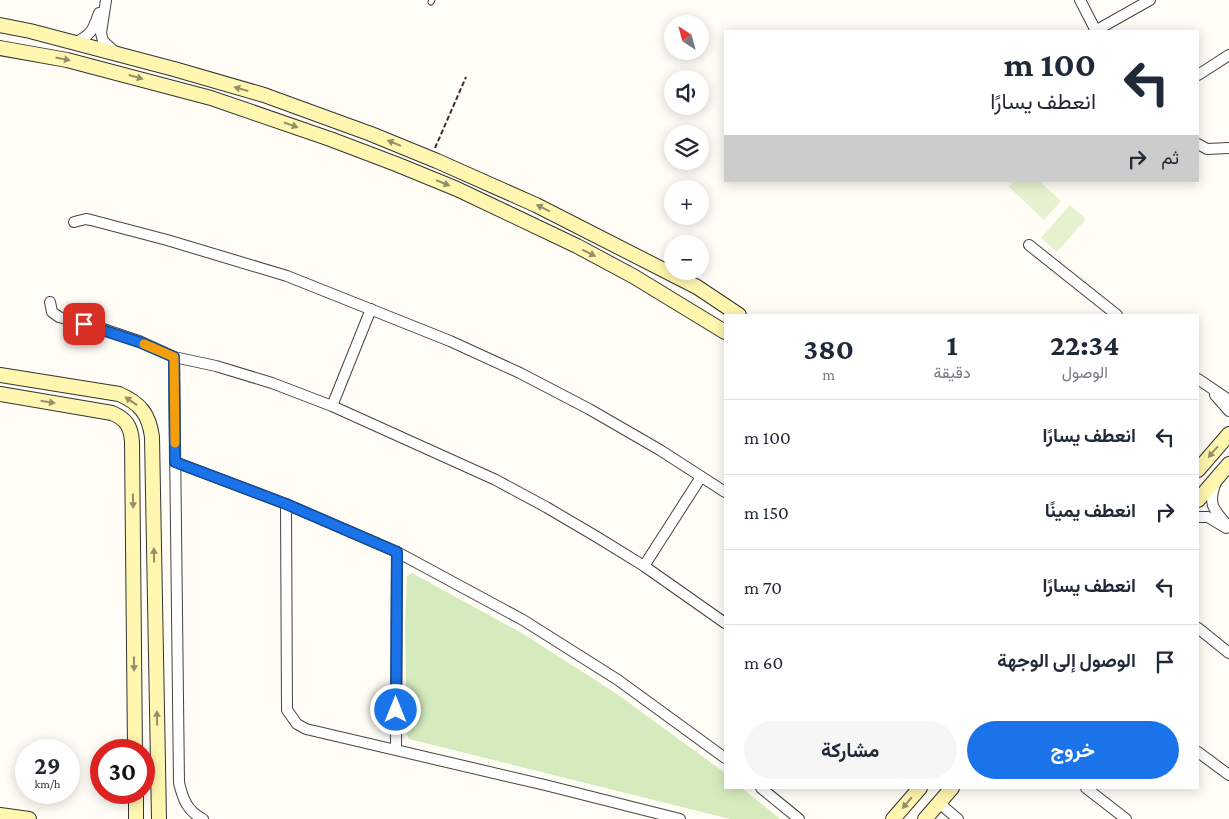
<!DOCTYPE html>
<html lang="ar">
<head>
<meta charset="utf-8">
<style>
  body { margin:0; font-family:"Crimson Pro",Vazirmatn,serif; background:#f6f6f7; color:#1f2937; direction:rtl; height:100vh; display:flex; flex-direction:column; font-size:19px; white-space:nowrap }
  * { box-sizing:border-box; margin:0 }
  p { font-size:16px; color:#747a83 }
  .icon { flex:none; width:28px; height:28px; fill:none; stroke:currentColor; stroke-width:2; stroke-linecap:round; stroke-linejoin:round }
  .map { position:relative; flex:1; overflow:hidden; direction:ltr }
  .panel { position:absolute; left:724px; top:314px; width:475px; height:475px; display:flex; flex-direction:column; background:#fff; border-radius:0px; box-shadow:0 2px 12px #0003; direction:rtl }
  .panel>* { flex:none }
  .banner { position:absolute; left:724px; top:30px; width:475px; height:152px; border-radius:0px; box-shadow:0 2px 12px #0003; direction:rtl; background:#fff; color:#1f2937; overflow:hidden }
  .needle { width:32px; rotate:324deg }
  .controls { position:absolute; left:664px; top:15px; display:grid; gap:10px }
  .controls a { display:grid; place-items:center; width:45px; height:45px; border-radius:50%; background:#fff; box-shadow:0 2px 12px #0003; font-size:25px }
  .speed { position:absolute; left:15px; top:739px; display:flex; gap:10px; font-size:25px; font-weight:700; text-align:center }
  .speed>* { display:grid; place-content:center; width:65px; height:65px; border-radius:50%; background:#fff; box-shadow:0 2px 12px #0003; line-height:1 }
  .speed small { font-size:12px; font-weight:400 }
  .speed .limit { border:8px solid #d22; background:#fff; color:#111 }
  .pin { position:absolute; display:grid; place-items:center; width:42px; height:42px; color:#fff; margin:-21px; border-radius:10px; box-shadow:0 2px 8px #0006 }
  .me { position:absolute; width:55px; margin:-28px; rotate:0deg; stroke-linejoin:round; filter:drop-shadow(0 0 4px #0008) }
  .turn { display:flex; align-items:center; gap:18px; height:105px; padding:0 20px; font-size:22px }
  .turn .icon { width:65px; height:65px; stroke-width:2.5 }
  .turn b { display:block; font-size:35px; line-height:42px }
  .then { display:flex; align-items:center; height:48px; padding:0 20px; background:#0003; gap:10px; font-size:19px }
  .eta { display:flex; justify-content:space-evenly; align-items:center; height:85px; text-align:center }
  .eta b { font-size:30px; font-weight:700; line-height:35px }
  .button { display:flex; gap:10px; margin-top:auto; padding:10px 20px }
  .button a { flex:1; height:58px; border-radius:30px; background:#1a73e8; color:#fff; font-size:20px; font-weight:700; line-height:58px; text-align:center }
  .button a+a { background:#f6f6f7; color:#1f2937 }
  ul { padding:0; list-style:none }
  li { display:flex; align-items:center; gap:15px; height:75px; padding:0 20px; border-top:1px solid #e0e1e3 }
  li div { flex:1 }
  li b { display:block; font-size:19px }
  li em { font-style:normal }
  .map>svg:first-child { display:block }
</style>
</head>
<body>
<div class="map">
<svg width="1229" height="819" viewBox="0 0 1229 819">
  <rect width="100%" height="100%" fill="#fffdf5"/>
  <polygon fill="#d5ebbd" points="412,573 525,635 617,694 725,773 725,788 742,788 780,819 730,819 409,739 407,735 405,627 407,576"/>
  <g fill="#e6f2cf">
    <polygon points="1014,181 1039,181 1061,201 1044,220 1009,187"/>
    <polygon points="1070,205 1086,219 1057,252 1041,238"/>
  </g>
  <g fill="none" stroke-linecap="round" stroke-linejoin="round">
    <g stroke="#444" stroke-width="7">
      <polyline id="lane" points="431,2 432,0"/>
    </g>
    <g stroke="#444" stroke-width="12">
      <g id="street">
        <polyline points="106,0 101,33 103,41 116,53"/>
        <polyline points="1080,0 1096,31"/>
        <polyline points="1095,31 1150,0"/>
        <path d="M75 43C92 34 93 30 99 13"/>
        <polyline points="1198,75 1229,55"/>
        <polyline points="1198,144 1207,149 1229,148"/>
        <polyline points="74,222 86,219 91,220 167,240 287,276 450,341 520,373 589,409 660,450 725,492"/>
        <polyline points="1029,245 1117,315"/>
        <polyline points="50,302 52,312 59,317 100,328 139,341 174,357 216,366 272,383 332,406 496,480 546,507 597,537 644,566 725,623"/>
        <path d="M174 357 179 783C183 799 187 811 203 819"/>
        <polyline points="1198,379 1229,400"/>
        <polyline points="1215,395 1229,411"/>
        <polyline points="332,406 371,309"/>
        <polyline points="175,462 286,504 397,552 523,620 618,680 725,758"/>
        <path d="M1216 482C1207 505 1214 510 1229 527"/>
        <polyline points="286,504 287,710 297,724 306,729 545,785 680,819"/>
        <polyline points="1198,517 1208,517 1226,528"/>
        <polyline points="644,566 701,477"/>
        <polyline points="1198,628 1229,653"/>
        <polyline points="396,749 397,552"/>
        <polyline points="1198,752 1229,775"/>
        <polyline points="761,788 799,819"/>
        <polyline points="1086,788 1126,819"/>
        <polyline points="939,803 958,819"/>
      </g>
    </g>
    <g stroke="#333" stroke-width="16">
      <g id="secondary">
        <polyline points="0,25 30,31 174,69 264,95 371,134 437,161 536,205 697,287 739,315"/>
        <polyline points="0,48 67,60 211,98 330,139 396,164 457,189 577,246 633,276 725,332"/>
        <path d="M0 375 119 394C140 403 149 414 152 437L159 819"/>
        <path d="M0 394 112 413C126 419 131 426 132 442L135 750"/>
        <polyline points="1198,470 1229,434"/>
        <polyline points="1198,500 1229,464"/>
        <polyline points="136,792 136,819"/>
        <polyline points="0,815 29,819"/>
        <polyline points="893,819 920,788"/>
        <polyline points="925,819 952,788"/>
      </g>
    </g>
    <polyline stroke="#333" stroke-width="2" stroke-dasharray="5 2.5" stroke-linecap="butt" points="435,148 466,77"/>
    <use href="#lane" stroke="#fff" stroke-width="5"/>
    <use href="#street" stroke="#fff" stroke-width="10"/>
    <use href="#secondary" stroke="#fff6b0" stroke-width="14"/>
  </g>
  <defs><path id="oneway-solid" d="M-6-.8H1V-3.2L6.5 0L1 3.2V.8H-6Z" transform="scale(1.25)"/></defs>
  <g fill="#948f68">
    <use href="#oneway-solid" transform="translate(63 59) rotate(11)"/>
    <use href="#oneway-solid" transform="translate(136 77) rotate(16)"/>
    <use href="#oneway-solid" transform="translate(241 89) rotate(-164)"/>
    <use href="#oneway-solid" transform="translate(291 125) rotate(19)"/>
    <use href="#oneway-solid" transform="translate(394 143) rotate(-158)"/>
    <use href="#oneway-solid" transform="translate(443 183) rotate(22)"/>
    <use href="#oneway-solid" transform="translate(543 208) rotate(-153)"/>
    <use href="#oneway-solid" transform="translate(589 253) rotate(27)"/>
    <use href="#oneway-solid" transform="translate(131 401) rotate(-146)"/>
    <use href="#oneway-solid" transform="translate(48 402) rotate(9)"/>
    <use href="#oneway-solid" transform="translate(1213 452) rotate(131)"/>
    <use href="#oneway-solid" transform="translate(133 501) rotate(89)"/>
    <use href="#oneway-solid" transform="translate(154 555) rotate(-91)"/>
    <use href="#oneway-solid" transform="translate(134 664) rotate(89)"/>
    <use href="#oneway-solid" transform="translate(157 718) rotate(-91)"/>
    <use href="#oneway-solid" transform="translate(907 803) rotate(130)"/>
  </g>
  <g fill="none" stroke-linecap="round" stroke-linejoin="round">
    <g stroke="#114b97" stroke-width="12">
      <polyline id="route" points="84,324 139,342 174,357 175,462 286,504 397,552 396,710"/>
    </g>
    <use href="#route" stroke="#1a73e8" stroke-width="9"/>
    <polyline stroke="#f59e0b" stroke-width="9" points="144,344 174,357 175,443"/>
  </g>
</svg>
<div class="controls">
<a><svg class="needle" viewBox="-14 -14 28 28"><path d="M0-13l5 13h-10z" fill="#e53935"/><path d="M0 13l5-13h-10z" fill="#747a83"/></svg></a>
<a><svg class="icon" aria-label="sound" viewBox="0 0 24 24"><path d="M4 9h4l5-4v14l-5-4H4zM17 9q2 3 0 6"/></svg></a>
<a><svg class="icon" aria-label="layers" viewBox="0 0 24 24"><path d="M12 4l9 5-9 5-9-5zM3 14l9 5 9-5"/></svg></a>
<a>+</a>
<a>−</a>
</div>
<div class="speed"><div>29<small>km/h</small></div><div class="limit">30</div></div>
<div class="pin" style="left:84px;top:324px;background:#d93025"><svg class="icon" aria-label="arrive" viewBox="0 0 24 24"><path d="M6 21V4h12l-3 4 3 4H6"/></svg></div>
<svg class="me" style="left:396px;top:710px" viewBox="-20 -20 40 40"><circle r="17" fill="#1a73e8" stroke="#fff" stroke-width="3"/><path d="M0-11L8 9 0 5-8 9z" fill="#fff"/></svg>
<div class="banner">
<div class="turn"><svg class="icon" aria-label="left" viewBox="0 0 24 24"><path d="M17 20v-9H6M10 6l-5 5 5 5"/></svg><div><b>100 m</b>انعطف يسارًا</div></div>
<div class="then">ثم<svg class="icon" aria-label="right" viewBox="0 0 24 24"><path d="M7 20v-9h11M14 6l5 5-5 5"/></svg></div>
</div>
<section class="panel">
<div class="eta">
<div><b>22:34</b><p>الوصول</p></div>
<div><b>1</b><p>دقيقة</p></div>
<div><b>380</b><p>m</p></div>
</div>
<ul>
<li><svg class="icon" aria-label="left" viewBox="0 0 24 24"><path d="M17 20v-9H6M10 6l-5 5 5 5"/></svg><div><b>انعطف يسارًا</b></div><em>100 m</em></li>
<li><svg class="icon" aria-label="right" viewBox="0 0 24 24"><path d="M7 20v-9h11M14 6l5 5-5 5"/></svg><div><b>انعطف يمينًا</b></div><em>150 m</em></li>
<li><svg class="icon" aria-label="left" viewBox="0 0 24 24"><path d="M17 20v-9H6M10 6l-5 5 5 5"/></svg><div><b>انعطف يسارًا</b></div><em>70 m</em></li>
<li><svg class="icon" aria-label="arrive" viewBox="0 0 24 24"><path d="M6 21V4h12l-3 4 3 4H6"/></svg><div><b>الوصول إلى الوجهة</b></div><em>60 m</em></li>
</ul>
<div class="button"><a>خروج</a><a>مشاركة</a></div>
</section>
</div>
</body>
</html>
